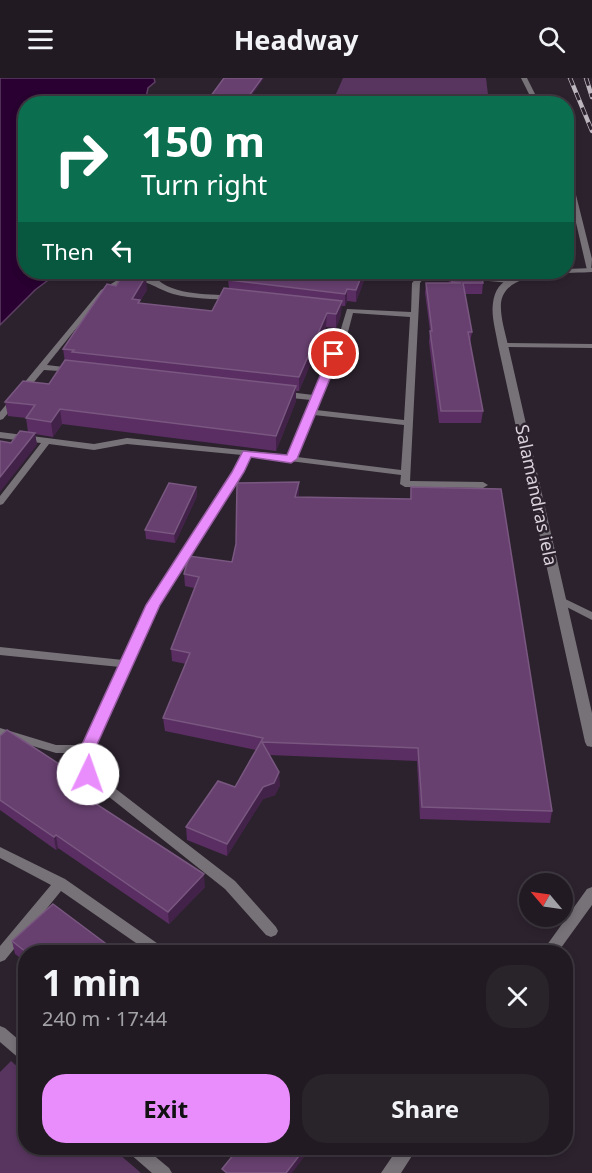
<!DOCTYPE html>
<html lang="en">
<head>
<meta charset="utf-8">
<style>
  body { margin:0; font-family:"Noto Sans",sans-serif; background:#29232a; color:#f1f3f6; height:100vh; display:flex; flex-direction:column; font-size:22px; white-space:nowrap }
  * { box-sizing:border-box; margin:0 }
  p { font-size:20px; color:#a2a1a5 }
  .icon { flex:none; width:33px; height:33px; fill:none; stroke:currentColor; stroke-width:2; stroke-linecap:round; stroke-linejoin:round }
  .map { position:relative; flex:1; overflow:hidden }
  .side { position:absolute; left:18px; top:867px; width:555px; height:210px; display:flex; flex-direction:column; background:#211a22; border-radius:24px; box-shadow:0 3px 9px #0003,0 0 0 2px #3e3840 }
  .side>* { flex:none }
  .banner { position:absolute; left:18px; top:18px; width:556px; height:183px; border-radius:24px; box-shadow:0 3px 9px #0003,0 0 0 2px #3e3840; background:#0b6e4f; color:#fff; overflow:hidden }
  .needle { width:39px; rotate:299deg }
  .fabs { position:absolute; left:519px; top:795px; display:grid; gap:12px }
  .fabs a { display:grid; place-items:center; width:54px; height:54px; border-radius:50%; background:#211a22; box-shadow:0 3px 9px #0003,0 0 0 2px #3e3840; font-size:30px }
  .pin { position:absolute; display:grid; place-items:center; width:51px; height:51px; color:#fff; margin:-26px; border:3px solid #fff; border-radius:50%; box-shadow:0 2px 6px #0007 }
  .me { position:absolute; width:66px; margin:-33px; rotate:3deg; stroke-linejoin:round; filter:drop-shadow(0 0 4px #0008) }
  .turn { display:flex; align-items:center; gap:21px; height:126px; padding:0 24px; font-size:27px }
  .turn .icon { width:78px; height:78px; stroke-width:2.5 }
  .turn b { display:block; font-size:42px; line-height:51px }
  .then { display:flex; align-items:center; height:57px; padding:0 24px; background:#0003; gap:12px; font-size:22px }
  .round { display:grid; place-items:center; flex:none; width:63px; height:63px; border-radius:24px; background:#29232a }
  .headline { display:flex; align-items:center; justify-content:space-between; height:102px; padding:0 24px }
  h1 { font-size:36px; font-weight:700; line-height:45px }
  .action { display:flex; gap:12px; margin-top:auto; padding:12px 24px }
  .action a { flex:1; height:69px; border-radius:24px; background:#ea8dfc; color:#111; font-size:24px; font-weight:700; line-height:69px; text-align:center }
  .action a+a { background:#29232a; color:#f1f3f6 }
  header { display:flex; justify-content:space-between; align-items:center; height:78px; padding:0 24px; background:#211a22; font-size:27px; font-weight:700 }
  .map>svg:first-child { display:block }
</style>
</head>
<body>
<header><svg class="icon" aria-label="menu" viewBox="0 0 24 24"><path d="M4 6h16M4 12h16M4 18h16"/></svg>Headway<svg class="icon" aria-label="search" viewBox="0 0 24 24"><circle cx="10" cy="10" r="6"/><path d="M15 15l6 6"/></svg></header>
<div class="map">
<svg width="592" height="1095" viewBox="0 0 592 1095">
  <rect width="100%" height="100%" fill="#2c222e"/>
  <g fill="#58355f">
    <polygon points="343,0 486,0 489,25 332,25"/>
    <polygon points="11,983 25,995 26,1070 112,1070 141,1095 0,1095 0,994"/>
  </g>
  <polygon fill="#290031" stroke="#5e3f64" stroke-width="1.5" points="0,0 154,0 155,4 148,10 145,25 26,26 26,194 59,194 35,212 0,247"/>
  <g fill="none" stroke-linecap="round" stroke-linejoin="round">
    <g fill="#777278" fill-rule="evenodd">
      <polygon points="521,0 527,0 540,26 534,26"/>
      <polygon points="567,91 570,93 592,181 591,194 587,192 567,106"/>
      <path d="M143 194H150C169 219 205 215 233 218L237 220 233 222C213 221 193 221 173 216 158 212 148 201 130 203 109 204 62 269 47 287L72 290H75V294L44 292 3 341 0 342V334L101 212 124 198 148 200Z"/>
      <path d="M409 194H430L510 201 514 203 510 205 426 197 420 205 410 403 483 404 488 407 483 410 405 409 400 406 401 397 250 378 243 394 158 527 94 671V694L235 803 276 849 278 853 276 857 271 859 266 857 225 811 84 699 82 696V675H56L0 658V650L56 667H84L120 589 0 577V569L123 582 148 527 233 394 242 377 127 366 94 372 49 366 3 426 0 427V418L41 365 0 360V354L94 366 127 360 288 377 311 322 281 319 277 316 281 313 313 317 340 254 347 231 411 234 412 205 419 197 409 196ZM353 235 410 239 404 342 316 332 348 254ZM314 337 404 347 401 392 297 379Z"/>
      <polygon points="500,265 592,266 592,270 503,269 500,269"/>
      <polygon points="559,518 592,534 592,542 555,523 554,521 555,519"/>
      <polygon points="0,769 65,801 164,870 165,874 149,874 61,813 5,882 0,884 0,868 51,807 0,780"/>
      <polygon points="0,948 5,950 26,968 26,984 21,982 0,964"/>
      <polygon points="126,1070 145,1070 169,1090 172,1095 152,1095 129,1075"/>
    </g>
    <g fill="#777278" fill-rule="evenodd">
      <path d="M592 190V194C567 196 505 191 501 225 500 238 505 254 508 267L592 635V669L587 668 585 664 498 267C496 254 491 238 493 225 497 189 541 194 567 194V191Z"/>
      <polygon points="592,809 592,827 558,874 542,874 587,811"/>
      <polygon points="398,1070 417,1070 401,1095 381,1095"/>
    </g>
    <g stroke="#bdb6bf" stroke-width="4.5">
      <g id="rail">
        <polyline points="570,0 592,53"/>
        <polyline points="586,0 592,19"/>
      </g>
    </g>
    <use href="#rail" stroke="#2c222e" stroke-width="3" stroke-dasharray="8" stroke-linecap="butt"/>
  </g>
  <g fill="#5a2e62">
    <polygon points="290,194 367,194 356,224 347,223 345,228 341,228 341,237 336,250 326,249 299,313 296,313 296,323 276,373 62,346 53,359 35,356 37,367 11,365 28,354 26,340 8,338 5,324 49,306 65,284 63,271 147,212 140,223 140,225 212,233 229,210 228,202 290,195"/>
    <polygon points="450,194 481,194 483,205 482,216 465,216 472,254 470,265 483,333 481,345 439,345 429,264 430,253 425,215 426,205 449,205"/>
    <polygon points="196,409 197,418 175,465 146,461 145,452"/>
    <polygon points="411,409 552,733 550,745 420,741 417,683 269,677 280,707 275,717 263,721 227,778 187,762 186,749 235,709 256,672 165,653 163,640 186,586 172,583 171,571 194,510 185,508 184,496 232,484 299,416 298,419 410,421"/>
    <polygon points="0,658 96,710 99,723 97,726 205,809 169,846 58,770 56,772 0,732"/>
    <polygon points="12,863 26,874 26,884 15,876"/>
  </g>
  <g fill="#422248">
    <polygon points="262,0 264,0 246,26 243,26"/>
    <polygon points="363,194 367,194 356,224 356,212"/>
    <polygon points="146,198 147,212 140,223 141,235 132,221"/>
    <polygon points="347,211 347,223 345,228 345,216"/>
    <polygon points="342,223 341,237 336,250 336,236"/>
    <polygon points="327,235 326,249 299,313 299,299"/>
    <polygon points="296,308 296,323 276,373 276,358"/>
    <polygon points="60,331 62,346 53,359 51,344"/>
    <polygon points="35,355 37,367 0,414 0,399"/>
    <polygon points="299,404 299,416 295,432 295,419"/>
    <polygon points="196,409 197,418 175,465 174,456"/>
    <polygon points="279,694 280,707 275,717 263,721 227,778 227,766 263,709"/>
    <polygon points="96,710 99,723 92,735 90,722"/>
    <polygon points="56,757 58,770 56,772 54,759"/>
    <polygon points="204,796 205,809 169,846 168,834"/>
    <polygon points="305,1070 311,1070 292,1095 286,1095"/>
  </g>
  <g fill="#67406f" stroke="#795780" stroke-width="1.5">
    <polygon points="224,0 262,0 243,26 205,26"/>
    <polygon points="233,194 278,194 290,195 290,194 363,194 356,212 347,211 345,216 228,202"/>
    <polygon points="450,194 481,194 483,205 463,205 472,254 468,254 483,333 441,333 430,253 432,253 426,205 461,205 452,204"/>
    <polygon points="123,196 146,198 132,221 140,222 138,225 212,233 224,210 342,223 336,236 327,235 299,299 72,274 74,272 63,271 107,206 116,208"/>
    <polygon points="65,282 296,308 276,358 60,331 51,344 26,340 35,327 5,324 23,303 49,306"/>
    <polygon points="20,353 35,355 0,399 0,363 11,365"/>
    <polygon points="299,404 295,419 411,421 411,409 501,411 552,733 422,729 418,670 262,664 279,694 274,705 263,709 227,766 186,749 218,703 235,709 263,660 163,640 190,575 171,571 199,499 184,496 189,478 232,484 236,466 237,405"/>
    <polygon points="169,405 196,409 174,456 145,452"/>
    <polygon points="7,652 96,710 90,722 204,796 168,834 56,757 54,759 0,722 0,658"/>
    <polygon points="53,826 117,874 26,874 12,863"/>
    <polygon points="239,1070 305,1070 286,1095 227,1095 222,1091"/>
  </g>
  <polygon fill="#ea8dfc" stroke="#985ca4" stroke-width="1.5" points="334,273 340,276 297,381 291,385 251,379 244,394 160,527 95,671 96,696 94,700 83,700 81,696 80,671 146,527 232,394 243,373 287,377 329,276"/>
  <g text-anchor="middle" stroke-width="5" stroke-linejoin="round" paint-order="stroke">
    <g font-size="18" fill="#d9d2da" stroke="#2c222e">
      <text transform="translate(536 417) rotate(78)" y="6">Salamandras iela</text>
    </g>
  </g>
</svg>
<div class="fabs">
<a><svg class="needle" viewBox="-14 -14 28 28"><path d="M0-13l5 13h-10z" fill="#e53935"/><path d="M0 13l5-13h-10z" fill="#a2a1a5"/></svg></a>
</div>
<div class="pin" style="left:334px;top:276px;background:#d93025"><svg class="icon" aria-label="arrive" viewBox="0 0 24 24"><path d="M6 21V4h12l-3 4 3 4H6"/></svg></div>
<svg class="me" style="left:88px;top:696px" viewBox="-20 -20 40 40"><circle r="19" fill="#fff"/><path d="M0-13L10 11 0 6-10 11z" fill="#ea8dfc"/></svg>
<div class="banner">
<div class="turn"><svg class="icon" aria-label="right" viewBox="0 0 24 24"><path d="M7 20v-9h11M14 6l5 5-5 5"/></svg><div><b>150 m</b>Turn right</div></div>
<div class="then">Then<svg class="icon" aria-label="left" viewBox="0 0 24 24"><path d="M17 20v-9H6M10 6l-5 5 5 5"/></svg></div>
</div>
<section class="side">
<div class="headline"><div><h1>1 min</h1><p>240 m · 17:44</p></div><a class="round"><svg class="icon" aria-label="close" viewBox="0 0 24 24"><path d="M6 6l12 12M18 6L6 18"/></svg></a></div>
<div class="action"><a>Exit</a><a>Share</a></div>
</section>
</div>
</body>
</html>
